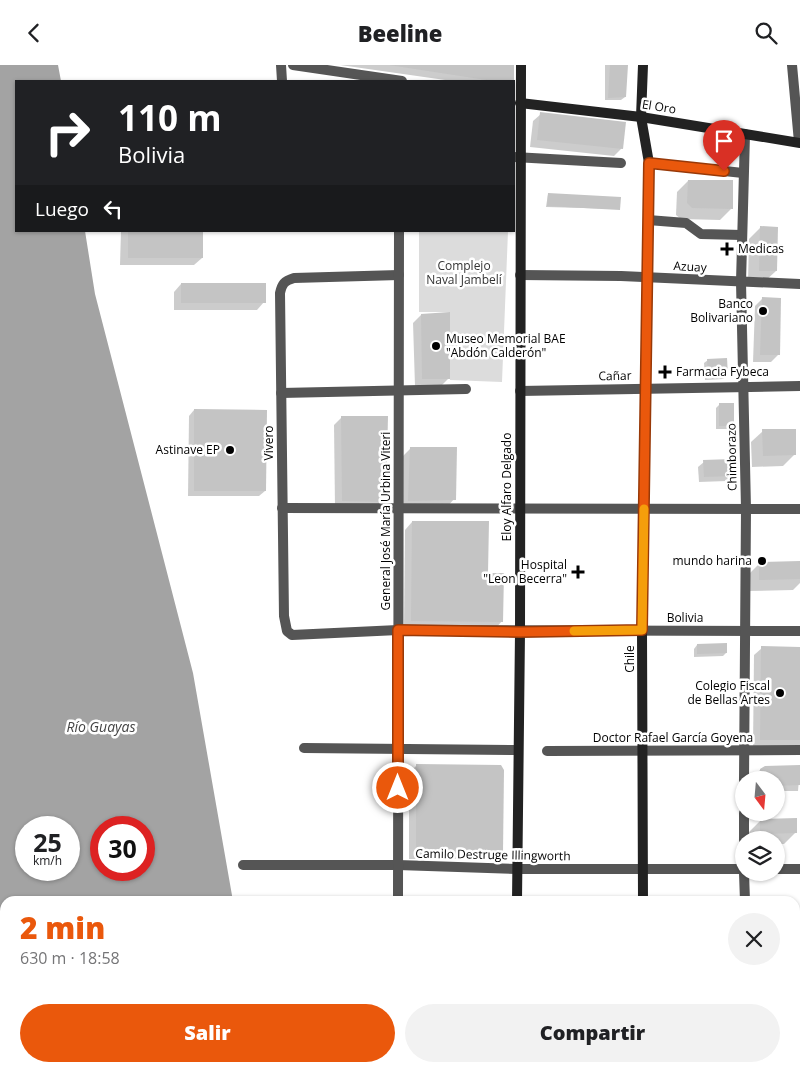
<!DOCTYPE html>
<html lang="es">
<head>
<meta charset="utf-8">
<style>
  body { margin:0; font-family:"Open Sans",sans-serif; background:#f2f2f2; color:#202124; height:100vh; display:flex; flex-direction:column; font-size:19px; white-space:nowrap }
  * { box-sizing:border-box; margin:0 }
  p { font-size:16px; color:#757577 }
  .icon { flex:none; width:28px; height:28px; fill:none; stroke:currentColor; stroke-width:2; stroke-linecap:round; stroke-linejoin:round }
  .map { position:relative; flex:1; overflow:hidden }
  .drawer { position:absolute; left:0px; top:831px; width:800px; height:176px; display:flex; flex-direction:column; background:#fff; border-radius:15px 15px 0 0; box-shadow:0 1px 4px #0004 }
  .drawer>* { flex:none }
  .hud { position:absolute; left:15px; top:15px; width:500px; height:152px; border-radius:0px; box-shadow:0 1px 4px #0004; background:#202124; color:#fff; overflow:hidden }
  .needle { width:32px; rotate:164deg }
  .tools { position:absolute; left:735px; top:706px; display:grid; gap:10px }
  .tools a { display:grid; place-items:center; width:50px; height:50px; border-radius:50%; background:#fff; box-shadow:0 1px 4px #0004; font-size:25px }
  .speed { position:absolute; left:15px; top:751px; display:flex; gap:10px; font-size:25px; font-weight:700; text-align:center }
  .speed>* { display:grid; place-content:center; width:65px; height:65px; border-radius:50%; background:#fff; box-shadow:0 1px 4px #0004; line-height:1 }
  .speed small { font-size:12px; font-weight:400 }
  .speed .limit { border:8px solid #d22; background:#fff; color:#111 }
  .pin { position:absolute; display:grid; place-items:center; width:42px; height:42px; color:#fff; margin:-51px -21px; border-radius:50% 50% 50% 0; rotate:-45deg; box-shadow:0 0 5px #0007 }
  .pin .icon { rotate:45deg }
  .me { position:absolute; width:55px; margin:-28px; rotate:0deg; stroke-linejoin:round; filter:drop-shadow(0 0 4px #0008) }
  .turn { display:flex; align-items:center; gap:18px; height:105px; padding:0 20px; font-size:22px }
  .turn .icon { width:65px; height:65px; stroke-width:2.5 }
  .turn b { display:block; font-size:35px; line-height:42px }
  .then { display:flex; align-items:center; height:48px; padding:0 20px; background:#0003; gap:10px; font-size:19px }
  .round { display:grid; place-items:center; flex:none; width:52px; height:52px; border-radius:26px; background:#f2f2f2 }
  .headline { display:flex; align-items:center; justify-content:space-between; height:85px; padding:0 20px }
  h1 { font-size:30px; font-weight:800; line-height:38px; color:#ea580c }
  .button { display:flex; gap:10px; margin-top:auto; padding:10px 20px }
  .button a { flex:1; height:58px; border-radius:30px; background:#ea580c; color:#fff; font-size:20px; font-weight:800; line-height:58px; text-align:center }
  .button a+a { background:#f2f2f2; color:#202124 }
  header { display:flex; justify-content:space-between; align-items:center; height:65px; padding:0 20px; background:#fff; font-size:22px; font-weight:800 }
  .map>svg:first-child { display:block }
</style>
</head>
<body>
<header><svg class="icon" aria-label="back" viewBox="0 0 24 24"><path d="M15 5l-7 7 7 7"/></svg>Beeline<svg class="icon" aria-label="search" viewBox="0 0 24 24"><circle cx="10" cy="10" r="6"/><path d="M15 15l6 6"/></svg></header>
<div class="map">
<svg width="800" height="1007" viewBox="0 0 800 1007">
  <rect width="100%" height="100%" fill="#fff"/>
  <polygon fill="#dcdcdc" points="419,166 508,166 502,317 450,315 450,247 419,247"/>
  <path fill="#a3a3a3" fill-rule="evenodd" d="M0 0H58L61 16H16V166H85L95 229 193 608 233 836H5V1002H265L266 1007H0ZM26 762H69V805H26ZM101 762H144V805H101Z"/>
  <g fill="#0003">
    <polygon points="340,0 513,0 513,16 452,16"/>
    <polygon points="605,0 627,0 625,32 621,35 605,35"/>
    <polygon points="541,49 622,83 614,91 530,82 533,56"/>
    <polygon points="688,116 731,144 720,155 681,154 676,150 677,127"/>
    <polygon points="548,129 619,144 546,142"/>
    <polygon points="760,163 776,206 764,217 748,217 749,174"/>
    <polygon points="121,166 202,166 202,193 194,200 120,200"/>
    <polygon points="181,219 264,237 257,245 174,245 174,227"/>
    <polygon points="763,233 779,289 771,297 753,297 755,241"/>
    <polygon points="421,250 449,313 441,321 415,321 413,258"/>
    <polygon points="708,295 727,311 723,314 705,315 704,298"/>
    <polygon points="720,339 732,360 729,364 716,364 716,343"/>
    <polygon points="194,345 265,426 259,431 188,431 189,351"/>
    <polygon points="342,352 385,436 377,444 335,443 334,360"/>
    <polygon points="763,366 795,389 783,401 752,402 751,377"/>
    <polygon points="411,383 454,434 447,442 401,443 403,391"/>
    <polygon points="704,397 732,411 727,416 699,417 698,402"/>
    <polygon points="412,457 487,509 502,556 495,564 404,564 405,465"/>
    <polygon points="800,497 800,518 793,525 748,526 748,510 760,498"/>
    <polygon points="697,580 726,588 723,591 694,592 694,584"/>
    <polygon points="762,583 800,583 800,683 753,682 754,590"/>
    <polygon points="417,700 502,787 494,794 409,794 409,708"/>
    <polygon points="800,702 798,726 776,726 776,715 756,715 756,709 762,703"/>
    <polygon points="761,755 796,767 784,779 776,779 776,775 749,775 749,767"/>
  </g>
  <g fill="#c4c4c4">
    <polygon points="389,0 514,0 514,16 493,16"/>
    <polygon points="610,0 628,0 626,32 608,33"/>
    <polygon points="540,47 626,57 623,84 537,75"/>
    <polygon points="688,115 733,115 733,144 692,143 687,138"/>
    <polygon points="548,128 621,132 620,145 547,141"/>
    <polygon points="760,161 778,162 777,206 759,206"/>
    <rect x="128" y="166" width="75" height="27"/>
    <rect x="181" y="218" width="85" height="20"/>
    <polygon points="762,232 781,233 780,290 760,290"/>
    <polygon points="450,247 450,314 422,314 421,249"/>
    <polygon points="727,293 728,311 708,312 707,294"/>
    <rect x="719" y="338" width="15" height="23"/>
    <polygon points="194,344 267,345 266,426 194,426"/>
    <polygon points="341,351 388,351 386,437 342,436"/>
    <polygon points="762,364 796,364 796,390 763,391"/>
    <polygon points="410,382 457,382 456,435 408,436"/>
    <polygon points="733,394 733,411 704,412 703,395"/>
    <polygon points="412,456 489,456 488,508 504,508 503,557 411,556"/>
    <polygon points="800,496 800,514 759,515 759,497"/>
    <polygon points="727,578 727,588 697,589 697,579"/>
    <polygon points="761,581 800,582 800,675 760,675"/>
    <polygon points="416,699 501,700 504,705 503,787 416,787"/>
    <polygon points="800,700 800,720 776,721 776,715 760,715 760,704 765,701"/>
    <polygon points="797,753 797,768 760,769 760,754"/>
  </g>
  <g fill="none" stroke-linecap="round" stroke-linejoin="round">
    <g stroke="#555" stroke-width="10">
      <polyline points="281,0 282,16"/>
      <polyline points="293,0 402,16"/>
      <polyline points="792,0 799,77"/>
      <polyline points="514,92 621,98"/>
      <polyline points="649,98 743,108"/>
      <polyline points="648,155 686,158 701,169 742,170"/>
      <path d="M399 210 294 213C284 216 282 219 280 228L284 551 287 566 292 570 398 565 800 566"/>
      <polyline points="520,210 621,211 800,219"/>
      <polyline points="520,326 800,321"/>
      <polyline points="281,328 466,324"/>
      <polyline points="282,443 800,444"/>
      <polyline points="304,683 517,685"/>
      <polyline points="547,686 800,685"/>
      <polyline points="744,715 746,444 741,217 745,69"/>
      <polyline points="744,748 744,775"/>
      <polyline points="243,800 398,800 517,804 744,804"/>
      <polyline points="776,804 800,804"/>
      <polyline points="744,808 745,836"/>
      <polyline points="398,836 399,166"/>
      <polyline points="795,919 800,919"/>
      <polyline points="399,1002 399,1007"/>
      <polyline points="746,1002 746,1007"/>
    </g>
    <g stroke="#222" stroke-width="10">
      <polyline points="643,0 641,52 649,98 642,565 643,836"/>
      <polyline points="520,38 641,52 800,78"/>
      <polyline points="517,836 520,567 521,0"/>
      <polyline points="516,1007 516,1002"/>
      <polyline points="643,1007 643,1002"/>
    </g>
  </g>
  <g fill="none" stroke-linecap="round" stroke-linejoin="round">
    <g stroke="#983908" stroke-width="12">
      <polyline id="route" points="398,723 398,565 520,567 642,565 649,98 724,106"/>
    </g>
    <use href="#route" stroke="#ea580c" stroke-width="9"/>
    <polyline stroke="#f59e0b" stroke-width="9" points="574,566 642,565 644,444"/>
  </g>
  <g fill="#000" stroke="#fff" stroke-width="2">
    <path d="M724.5 176.5h5v5h5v5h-5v5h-5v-5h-5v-5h5z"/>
    <circle cx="763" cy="246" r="5"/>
    <circle cx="436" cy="281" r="5"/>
    <path d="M662.5 299.5h5v5h5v5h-5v5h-5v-5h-5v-5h5z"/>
    <circle cx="230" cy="385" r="5"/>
    <circle cx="762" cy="496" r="5"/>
    <path d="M575.5 499.5h5v5h5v5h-5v5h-5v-5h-5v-5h5z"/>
    <circle cx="780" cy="628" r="5"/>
  </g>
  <g text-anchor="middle" stroke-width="5" stroke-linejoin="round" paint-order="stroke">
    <g font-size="12" fill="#000" stroke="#fff">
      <text transform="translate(659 42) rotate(9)" y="4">El Oro</text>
      <text transform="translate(690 202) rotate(3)" y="4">Azuay</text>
      <text transform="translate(615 311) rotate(-1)" y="4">Cañar</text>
      <text transform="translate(269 378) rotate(-90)" y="4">Vivero</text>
      <text transform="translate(732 392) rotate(-91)" y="4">Chimborazo</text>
      <text transform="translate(507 422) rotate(-90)" y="4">Eloy Alfaro Delgado</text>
      <text transform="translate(386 456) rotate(-90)" y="4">General José María Urbina Viteri</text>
      <text x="685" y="557">Bolivia</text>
      <text transform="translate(630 594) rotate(-90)" y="4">Chile</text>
      <text x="673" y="677">Doctor Rafael García Goyena</text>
      <text transform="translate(493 790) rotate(1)" y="4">Camilo Destruge Illingworth</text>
    </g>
    <g font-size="12" fill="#000" stroke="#fff" text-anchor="end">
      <text x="738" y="188" text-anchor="start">Medicas</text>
      <text x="753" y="243">Banco<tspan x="753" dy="14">Bolivariano</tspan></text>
      <text x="446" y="278" text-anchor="start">Museo Memorial BAE<tspan x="446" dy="14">"Abdón Calderón"</tspan></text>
      <text x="676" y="311" text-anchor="start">Farmacia Fybeca</text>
      <text x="220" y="389">Astinave EP</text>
      <text x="752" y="500">mundo harina</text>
      <text x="567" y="504">Hospital<tspan x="567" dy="14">"Leon Becerra"</tspan></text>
      <text x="770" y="625">Colegio Fiscal<tspan x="770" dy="14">de Bellas Artes</tspan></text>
    </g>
    <g font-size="12" fill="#333" stroke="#fff">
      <text x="464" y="205">Complejo<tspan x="464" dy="14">Naval Jambelí</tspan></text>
    </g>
    <g font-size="14" font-style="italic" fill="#444" stroke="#fff">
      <text x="101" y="667">Río Guayas</text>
    </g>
  </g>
</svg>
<div class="tools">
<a><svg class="needle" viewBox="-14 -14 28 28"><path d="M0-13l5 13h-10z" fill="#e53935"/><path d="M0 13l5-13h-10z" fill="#757577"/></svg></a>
<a><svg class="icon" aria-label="layers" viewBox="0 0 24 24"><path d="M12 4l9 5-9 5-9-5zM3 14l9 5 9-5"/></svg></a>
</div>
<div class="speed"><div>25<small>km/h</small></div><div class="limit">30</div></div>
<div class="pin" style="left:724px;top:106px;background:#d93025"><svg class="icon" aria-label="arrive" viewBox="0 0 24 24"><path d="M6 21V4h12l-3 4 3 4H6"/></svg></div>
<svg class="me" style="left:398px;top:723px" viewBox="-20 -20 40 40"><circle r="17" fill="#ea580c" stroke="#fff" stroke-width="3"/><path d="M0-11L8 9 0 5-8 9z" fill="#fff"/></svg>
<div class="hud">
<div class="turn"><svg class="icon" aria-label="right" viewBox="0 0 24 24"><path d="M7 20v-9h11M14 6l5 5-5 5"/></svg><div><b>110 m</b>Bolivia</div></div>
<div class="then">Luego<svg class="icon" aria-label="left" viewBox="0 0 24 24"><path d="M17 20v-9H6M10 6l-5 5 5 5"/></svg></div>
</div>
<section class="drawer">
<div class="headline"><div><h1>2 min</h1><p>630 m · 18:58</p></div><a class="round"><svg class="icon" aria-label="close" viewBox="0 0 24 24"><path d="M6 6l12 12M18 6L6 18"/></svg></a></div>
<div class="button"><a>Salir</a><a>Compartir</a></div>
</section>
</div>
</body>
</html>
